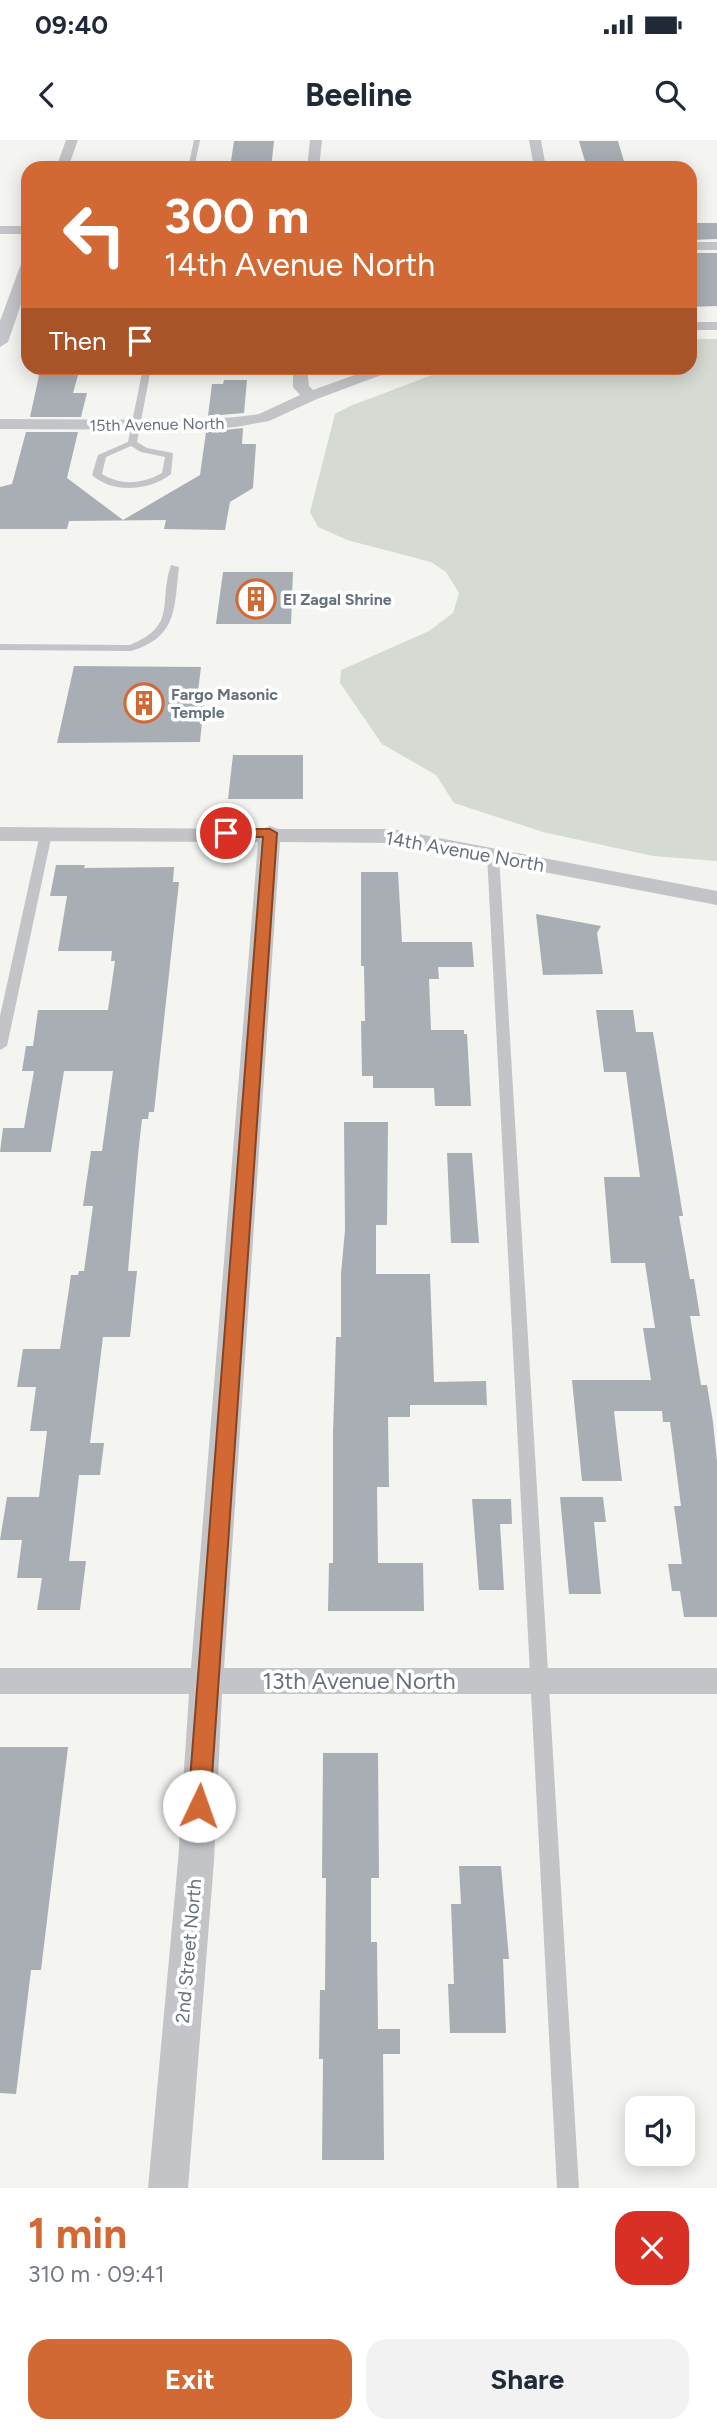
<!DOCTYPE html>
<html lang="en">
<head>
<meta charset="utf-8">
<style>
  body { margin:0; font-family:Figtree,sans-serif; background:#f2f2f3; color:#1f2937; height:100vh; display:flex; flex-direction:column; font-size:26px; white-space:nowrap }
  * { box-sizing:border-box; margin:0 }
  p { font-size:23px; color:#747a83 }
  .icon { flex:none; width:38px; height:38px; fill:none; stroke:currentColor; stroke-width:2; stroke-linecap:round; stroke-linejoin:round }
  .map { position:relative; height:2048px; overflow:hidden }
  .details { display:flex; flex-direction:column; background:#fff; flex:1 }
  .details>* { flex:none }
  .top-card { position:absolute; left:21px; top:21px; width:676px; height:214px; border-radius:21px; box-shadow:0 4px 18px #0003; background:#d26833; color:#fff; overflow:hidden }
  .buttons { position:absolute; left:625px; top:1956px; display:grid; gap:14px }
  .buttons a { display:grid; place-items:center; width:70px; height:70px; border-radius:14px; background:#fff; box-shadow:0 4px 18px #0003; font-size:35px }
  .pin { position:absolute; display:grid; place-items:center; width:60px; height:60px; color:#fff; margin:-30px; border:4px solid #fff; border-radius:50%; box-shadow:0 2px 7px #0007 }
  .me { position:absolute; width:77px; margin:-38px; rotate:3deg; stroke-linejoin:round; filter:drop-shadow(0 0 5px #0008) }
  .turn { display:flex; align-items:center; gap:24px; height:147px; padding:0 28px; font-size:32px }
  .turn .icon { width:91px; height:91px; stroke-width:2.5 }
  .turn b { display:block; font-size:49px; line-height:60px }
  .then { display:flex; align-items:center; height:66px; padding:0 28px; background:#0003; gap:14px; font-size:26px }
  .round { display:grid; place-items:center; flex:none; width:74px; height:74px; border-radius:21px; background:#f2f2f3 }
  .head { display:flex; align-items:center; justify-content:space-between; height:119px; padding:0 28px }
  h1 { font-size:42px; font-weight:700; line-height:52px; color:#d26833 }
  .primary-button { display:flex; gap:14px; margin-top:auto; padding:14px 28px }
  .primary-button a { flex:1; height:80px; border-radius:21px; background:#d26833; color:#fff; font-size:28px; font-weight:700; line-height:80px; text-align:center }
  .primary-button a+a { background:#f2f2f3; color:#1f2937 }
  .status { display:flex; justify-content:space-between; align-items:center; height:49px; padding:0 35px; background:#fff; direction:ltr }
  .status svg { height:19px; fill:currentColor }
  header { display:flex; justify-content:space-between; align-items:center; height:91px; padding:0 28px; background:#fff; font-size:32px; font-weight:700 }
  .map>svg:first-child { display:block }
</style>
</head>
<body>
<div class="status"><b>09:40</b><svg viewBox="0 0 49 12"><path d="M0 12V9h3v3zM5 12V6h3v6zM10 12V3h3v9zM15 12V0h3v12zM26 1h20v11H26zM47 4h2v5h-2z"/></svg></div>
<header><svg class="icon" aria-label="back" viewBox="0 0 24 24"><path d="M15 5l-7 7 7 7"/></svg>Beeline<svg class="icon" aria-label="search" viewBox="0 0 24 24"><circle cx="10" cy="10" r="6"/><path d="M15 15l6 6"/></svg></header>
<div class="map">
<svg width="717" height="2048" viewBox="0 0 717 2048">
  <rect width="100%" height="100%" fill="#f4f4f1"/>
  <polygon fill="#d5dbd2" points="690,199 717,199 717,721 653,716 543,692 454,663 436,635 382,604 340,543 341,530 429,491 453,473 459,453 446,432 431,422 347,400 318,387 310,372 335,274 350,266 451,228 690,228"/>
  <g fill="#a9aeb4">
    <polygon points="234,1 274,1 271,28 230,28"/>
    <polygon points="579,1 618,1 626,28 587,28"/>
    <polygon points="690,83 717,83 717,99 690,100"/>
    <polygon points="690,113 717,113 717,166 690,167"/>
    <polygon points="48,228 80,228 73,253 87,253 81,277 30,277 40,231 47,231"/>
    <polygon points="224,240 247,240 244,273 208,276 212,244 223,244"/>
    <polygon points="243,288 242,304 256,304 253,348 230,362 225,390 164,389 166,380 69,381 67,389 0,389 0,347 12,344 26,292 78,292 67,338 123,380 200,335 206,292"/>
    <polygon points="223,432 293,432 291,484 216,484"/>
    <polygon points="74,526 201,527 198,551 205,551 200,602 57,603"/>
    <polygon points="233,615 303,615 303,659 228,659"/>
    <polygon points="56,725 85,725 84,728 174,727 173,742 179,742 154,972 149,972 148,979 142,979 138,1015 128,1131 137,1131 130,1197 103,1197 90,1303 104,1303 100,1335 79,1335 69,1421 86,1421 80,1470 37,1470 42,1438 17,1438 22,1400 0,1400 7,1357 39,1357 47,1291 30,1291 36,1247 17,1247 23,1209 60,1209 71,1135 78,1135 79,1131 84,1131 93,1066 83,1066 91,1011 102,1011 113,931 64,931 51,1012 0,1012 3,988 24,988 34,931 22,931 26,906 33,906 38,870 108,870 115,821 111,821 112,811 58,811 67,756 50,756"/>
    <polygon points="361,732 398,732 402,802 472,802 474,827 438,827 439,839 429,839 431,890 464,890 464,894 467,894 471,966 435,966 434,948 373,948 373,936 362,936 361,881 365,881 364,826 361,826"/>
    <polygon points="536,774 601,786 597,793 603,834 543,835"/>
    <polygon points="596,870 633,870 636,892 653,892 683,1076 679,1076 690,1139 694,1139 700,1176 690,1176 701,1245 707,1245 713,1282 717,1321 717,1477 684,1477 680,1451 672,1451 668,1424 682,1424 674,1366 681,1366 670,1282 663,1282 662,1271 614,1271 622,1341 582,1341 572,1240 651,1240 643,1188 655,1188 645,1123 611,1123 604,1037 640,1037 626,932 604,932"/>
    <polygon points="344,982 388,982 387,1085 376,1085 376,1134 430,1134 434,1242 486,1241 487,1265 410,1265 410,1277 388,1277 389,1347 377,1347 378,1423 423,1423 424,1471 328,1471 329,1423 333,1423 333,1294 336,1197 341,1197 341,1134 345,1090"/>
    <polygon points="447,1013 472,1013 479,1103 451,1103"/>
    <polygon points="560,1357 603,1357 606,1382 594,1382 601,1454 569,1454"/>
    <polygon points="472,1359 511,1359 512,1384 500,1384 504,1450 479,1450"/>
    <polygon points="0,1607 68,1607 41,1830 31,1830 16,1954 0,1953"/>
    <polygon points="323,1613 378,1613 379,1738 371,1738 371,1802 377,1802 378,1889 400,1889 400,1914 383,1914 384,2020 322,2020 323,1919 319,1919 320,1850 325,1850 326,1738 322,1738"/>
    <polygon points="459,1726 501,1726 509,1819 503,1819 506,1893 450,1893 448,1844 454,1844 451,1764 461,1764"/>
  </g>
  <g fill="none" stroke-linecap="round" stroke-linejoin="round">
    <g fill="#c2c4c8" fill-rule="evenodd">
      <polygon points="194,0 200,0 194,28 188,28"/>
      <path d="M143 228H151L137 302 147 308 173 313 171 334C149 351 113 354 92 335L98 315 128 302ZM131 306 141 312 165 317 162 333C142 344 122 346 102 334L106 317Z"/>
      <path d="M171 425 179 427C174 468 178 497 131 511L0 510V504L130 505C178 485 158 463 171 425Z"/>
      <polygon points="46,691 52,694 7,906 0,910 0,876 40,694"/>
      <polygon points="493,711 499,715 579,2048 557,2048 487,715"/>
    </g>
    <g fill="#c2c4c8" fill-rule="evenodd">
      <polygon points="66,0 78,0 68,28 56,28"/>
      <polygon points="310,0 322,0 319,28 307,28"/>
      <polygon points="529,0 541,0 546,28 534,28"/>
      <rect x="0" y="86" width="28" height="8"/>
      <rect x="690" y="102" width="27" height="8"/>
      <polygon points="28,120 28,144 8,202 0,207 0,181 21,124"/>
      <rect x="690" y="182" width="27" height="8"/>
      <polygon points="293,228 307,228 309,246 313,250 374,228 395,228 392,231 317,259 269,281 236,287 195,290 0,289 0,279 195,280 236,277 259,274 300,255 293,247"/>
      <polygon points="270,686 278,689 392,689 717,751 717,765 392,703 280,702 224,1528 717,1528 717,1554 222,1554 214,1721 188,2048 148,2048 178,1721 189,1554 0,1554 0,1528 191,1528 258,702 0,701 0,687 262,689"/>
    </g>
  </g>
  <polygon fill="#d26833" stroke="#884421" stroke-width="2" points="270,689 277,693 210,1666 206,1673 199,1675 191,1673 188,1666 263,697 226,697 220,693 226,689"/>
  <defs>
    <g id="building-ring" transform="scale(2.0125)"><circle r="9.5" fill="#fff" stroke="#d26833" stroke-width="1.5"/><path d="M-4-6H4V6H1V3H-1V6H-4ZM-2.5-4.3h1.7v1.8h-1.7ZM.8-4.3h1.7v1.8H.8ZM-2.5-1h1.7V.8h-1.7ZM.8-1h1.7V.8H.8Z" fill="#d26833"/></g>
  </defs>
  <g fill-rule="evenodd">
    <use href="#building-ring" x="256" y="459"/>
    <use href="#building-ring" x="144" y="563"/>
  </g>
  <g text-anchor="middle" stroke-width="7" stroke-linejoin="round" paint-order="stroke">
    <g font-size="16" fill="#66717f" stroke="#fff">
      <text transform="translate(157 284) rotate(-1)" y="6">15th Avenue North</text>
    </g>
    <g font-size="16" font-weight="bold" fill="#66717f" stroke="#fff" text-anchor="start">
      <text x="283" y="465">El Zagal Shrine</text>
      <text x="171" y="560">Fargo Masonic<tspan x="171" dy="18">Temple</tspan></text>
    </g>
    <g font-size="19" fill="#66717f" stroke="#fff">
      <text transform="translate(465 711) rotate(10)" y="7">14th Avenue North</text>
      <text transform="translate(188 1811) rotate(-85)" y="7">2nd Street North</text>
    </g>
    <g font-size="23" fill="#66717f" stroke="#fff">
      <text x="359" y="1549">13th Avenue North</text>
    </g>
  </g>
</svg>
<div class="buttons">
<a><svg class="icon" aria-label="sound" viewBox="0 0 24 24"><path d="M4 9h4l5-4v14l-5-4H4zM17 9q2 3 0 6"/></svg></a>
</div>
<div class="pin" style="left:226px;top:693px;background:#d93025"><svg class="icon" aria-label="arrive" viewBox="0 0 24 24"><path d="M6 21V4h12l-3 4 3 4H6"/></svg></div>
<svg class="me" style="left:199px;top:1666px" viewBox="-20 -20 40 40"><circle r="19" fill="#fff"/><path d="M0-13L10 11 0 6-10 11z" fill="#d26833"/></svg>
<div class="top-card">
<div class="turn"><svg class="icon" aria-label="left" viewBox="0 0 24 24"><path d="M17 20v-9H6M10 6l-5 5 5 5"/></svg><div><b>300 m</b>14th Avenue North</div></div>
<div class="then">Then<svg class="icon" aria-label="arrive" viewBox="0 0 24 24"><path d="M6 21V4h12l-3 4 3 4H6"/></svg></div>
</div>
</div>
<section class="details">
<div class="head"><div><h1>1 min</h1><p>310 m · 09:41</p></div><a class="round" style="background:#d93025;color:#fff"><svg class="icon" aria-label="close" viewBox="0 0 24 24"><path d="M6 6l12 12M18 6L6 18"/></svg></a></div>
<div class="primary-button"><a>Exit</a><a>Share</a></div>
</section>
</body>
</html>
